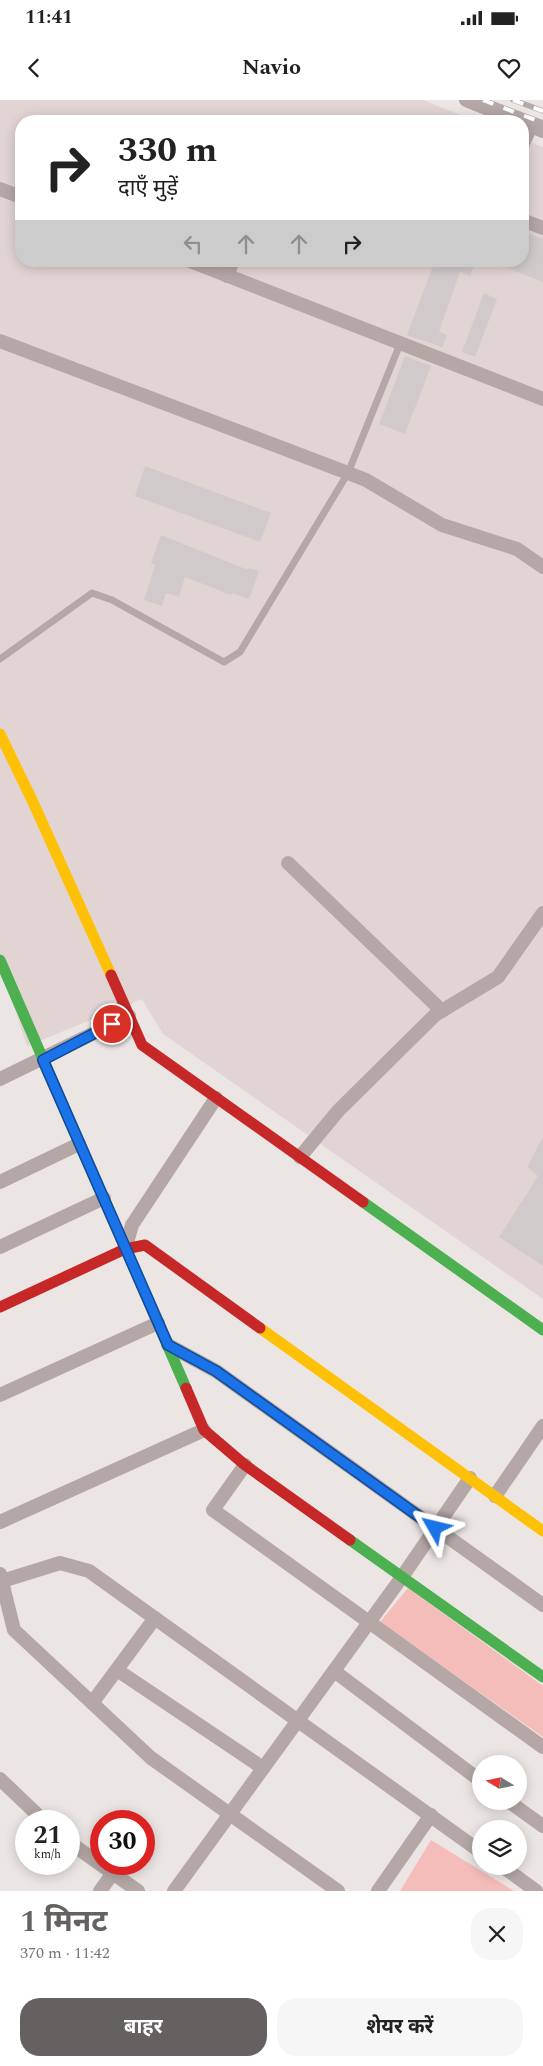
<!DOCTYPE html>
<html lang="hi">
<head>
<meta charset="utf-8">
<style>
  body { margin:0; font-family:Spectral,"Noto Sans Devanagari",serif; background:#f6f6f6; color:#222; height:100vh; display:flex; flex-direction:column; font-size:19px; white-space:nowrap }
  * { box-sizing:border-box; margin:0 }
  p { font-size:16px; color:#767676 }
  .icon { flex:none; width:28px; height:28px; fill:none; stroke:currentColor; stroke-width:2; stroke-linecap:round; stroke-linejoin:round }
  .map { position:relative; height:1791px; overflow:hidden }
  .drawer { display:flex; flex-direction:column; background:#fff; flex:1 }
  .drawer>* { flex:none }
  .banner { position:absolute; left:15px; top:15px; width:514px; height:152px; border-radius:20px; box-shadow:0 2px 12px #0003; background:#fff; color:#222; overflow:hidden }
  .needle { width:32px; rotate:280deg }
  .tools { position:absolute; left:472px; top:1655px; display:grid; gap:10px }
  .tools a { display:grid; place-items:center; width:55px; height:55px; border-radius:50%; background:#fff; box-shadow:0 2px 12px #0003; font-size:25px }
  .speed { position:absolute; left:15px; top:1710px; display:flex; gap:10px; font-size:25px; font-weight:700; text-align:center }
  .speed>* { display:grid; place-content:center; width:65px; height:65px; border-radius:50%; background:#fff; box-shadow:0 2px 12px #0003; line-height:1 }
  .speed small { font-size:12px; font-weight:400 }
  .speed .limit { border:8px solid #d22; background:#fff; color:#111 }
  .pin { position:absolute; display:grid; place-items:center; width:42px; height:42px; color:#fff; margin:-21px; border:2px solid #fff; border-radius:50%; box-shadow:0 1px 5px #0007 }
  .me { position:absolute; width:55px; margin:-28px; rotate:307deg; stroke-linejoin:round; filter:drop-shadow(0 0 4px #0008) }
  .turn { display:flex; align-items:center; gap:18px; height:105px; padding:0 20px; font-size:22px }
  .turn .icon { width:65px; height:65px; stroke-width:2.5 }
  .turn b { display:block; font-size:35px; line-height:42px }
  .lanes { display:flex; align-items:center; height:48px; padding:0 20px; background:#0003; justify-content:center; gap:25px; direction:ltr }
  .lanes .off { opacity:.35 }
  .round { display:grid; place-items:center; flex:none; width:52px; height:52px; border-radius:20px; background:#f6f6f6 }
  .overview { display:flex; align-items:center; justify-content:space-between; height:85px; padding:0 20px }
  h1 { font-size:30px; font-weight:700; line-height:38px; color:#666161 }
  .button { display:flex; gap:10px; margin-top:auto; padding:10px 20px }
  .button a { flex:1; height:58px; border-radius:20px; background:#666161; color:#fff; font-size:20px; font-weight:700; line-height:58px; text-align:center }
  .button a+a { background:#f6f6f6; color:#222 }
  .status { display:flex; justify-content:space-between; align-items:center; height:35px; padding:0 25px; background:#fff; direction:ltr }
  .status svg { height:14px; fill:currentColor }
  header { display:flex; justify-content:space-between; align-items:center; height:65px; padding:0 20px; background:#fff; font-size:22px; font-weight:700 }
  .map>svg:first-child { display:block }
</style>
</head>
<body>
<div class="status"><b>11:41</b><svg viewBox="0 0 49 12"><path d="M0 12V9h3v3zM5 12V6h3v6zM10 12V3h3v9zM15 12V0h3v12zM26 1h20v11H26zM47 4h2v5h-2z"/></svg></div>
<header><svg class="icon" aria-label="back" viewBox="0 0 24 24"><path d="M15 5l-7 7 7 7"/></svg>Navio<svg class="icon" aria-label="heart" viewBox="0 0 24 24"><path d="M12 20l-8-8c-3-5 5-10 8-4 3-6 11-1 8 4z"/></svg></header>
<div class="map">
<svg width="543" height="1791" viewBox="0 0 543 1791">
  <rect width="100%" height="100%" fill="#ebe5e4"/>
  <polygon fill="#e2d4d3" points="0,0 422,0 476,21 21,21 21,161 522,161 523,39 543,47 543,1199 163,934 142,899 27,946 0,864"/>
  <g fill="#f5bdb9">
    <polygon points="408,1488 543,1586 543,1637 380,1522"/>
    <polygon points="431,1740 514,1791 400,1791"/>
  </g>
  <g fill="#d0cbca">
    <polygon points="522,131 543,139 543,182 492,162 522,161"/>
    <polygon points="435,161 476,161 470,176 460,172 439,232 447,235 442,247 407,235"/>
    <polygon points="484,193 497,199 475,257 462,252"/>
    <polygon points="405,256 431,266 405,334 379,324"/>
    <polygon points="145,366 271,413 260,442 135,396"/>
    <polygon points="161,435 248,470 249,468 259,471 249,499 232,493 231,495 185,477 179,497 166,493 162,506 144,500 155,465 151,463"/>
    <polygon points="543,1037 543,1166 499,1137 538,1076 527,1067"/>
  </g>
  <g fill="none" stroke-linecap="round" stroke-linejoin="round">
    <polyline stroke="#b4a7a6" stroke-width="7" points="0,559 92,493 112,500 224,562 240,552 348,373 400,244"/>
    <g stroke="#b4a7a6" stroke-width="14">
      <polyline points="466,0 519,21"/>
      <polyline points="522,22 543,31"/>
      <polyline points="522,46 531,26"/>
      <polyline points="0,89 21,97"/>
      <polyline points="522,120 543,128"/>
      <polyline points="190,161 543,299"/>
      <polyline points="227,176 233,161"/>
      <polyline points="0,241 348,373 366,380 442,425 517,449 543,467"/>
      <polyline points="288,763 442,911"/>
      <polyline points="0,979 129,916"/>
      <polyline points="300,1057 338,1011 435,915 498,877 543,813"/>
      <polyline points="0,1082 79,1044"/>
      <polyline points="0,1147 104,1098"/>
      <polyline points="125,1149 132,1125 216,998"/>
      <polyline points="168,1245 216,1271 543,1505"/>
      <polyline points="0,1295 158,1223"/>
      <polyline points="245,1365 213,1410 543,1647"/>
      <polyline points="495,1396 543,1326"/>
      <polyline points="0,1422 204,1330"/>
      <polyline points="0,1474 14,1530 151,1658 338,1791"/>
      <polyline points="2,1481 60,1463 89,1471 481,1752"/>
      <polyline points="117,1570 263,1668"/>
      <polyline points="334,1571 481,1681"/>
      <polyline points="92,1603 155,1518"/>
      <polyline points="0,1679 44,1721"/>
      <polyline points="508,1701 543,1726"/>
      <polyline points="69,1742 138,1791"/>
      <polyline points="502,1766 536,1791"/>
      <polyline points="100,1791 113,1773"/>
      <polyline points="174,1791 402,1477 470,1378"/>
      <polyline points="378,1791 431,1715"/>
    </g>
    <g stroke="#4caf50" stroke-width="11">
      <polyline points="0,860 186,1288"/>
      <polyline points="363,1102 543,1230"/>
      <polyline points="350,1440 543,1577"/>
    </g>
    <g stroke="#ffc107" stroke-width="11">
      <polyline points="0,634 32,700 111,875"/>
      <polyline points="260,1228 543,1431"/>
    </g>
    <g stroke="#c62828" stroke-width="11">
      <polyline points="111,875 142,945 363,1102"/>
      <polyline points="0,1207 125,1149 145,1145 260,1228"/>
      <polyline points="186,1288 204,1330 245,1365 350,1440"/>
    </g>
    <g stroke="#b3aaa9" stroke-width="5.5">
      <g id="rail">
        <polyline points="483,0 543,23"/>
        <polyline points="513,0 543,11"/>
      </g>
    </g>
    <use href="#rail" stroke="#fff" stroke-width="4" stroke-dasharray="11" stroke-linecap="butt"/>
  </g>
  <g fill="none" stroke-linecap="round" stroke-linejoin="round">
    <g stroke="#114b97" stroke-width="12">
      <polyline id="route" points="112,924 43,960 168,1245 216,1271 435,1428"/>
    </g>
    <use href="#route" stroke="#1a73e8" stroke-width="9"/>
  </g>
</svg>
<div class="tools">
<a><svg class="needle" viewBox="-14 -14 28 28"><path d="M0-13l5 13h-10z" fill="#e53935"/><path d="M0 13l5-13h-10z" fill="#767676"/></svg></a>
<a><svg class="icon" aria-label="layers" viewBox="0 0 24 24"><path d="M12 4l9 5-9 5-9-5zM3 14l9 5 9-5"/></svg></a>
</div>
<div class="speed"><div>21<small>km/h</small></div><div class="limit">30</div></div>
<div class="pin" style="left:112px;top:924px;background:#d93025"><svg class="icon" aria-label="arrive" viewBox="0 0 24 24"><path d="M6 21V4h12l-3 4 3 4H6"/></svg></div>
<svg class="me" style="left:435px;top:1428px" viewBox="-20 -20 40 40"><path d="M0-17L14 15 0 8-14 15z" fill="#1a73e8" stroke="#fff" stroke-width="4"/></svg>
<div class="banner">
<div class="turn"><svg class="icon" aria-label="right" viewBox="0 0 24 24"><path d="M7 20v-9h11M14 6l5 5-5 5"/></svg><div><b>330 m</b>दाएँ मुड़ें</div></div>
<div class="lanes"><svg class="icon off" aria-label="left" viewBox="0 0 24 24"><path d="M17 20v-9H6M10 6l-5 5 5 5"/></svg><svg class="icon off" aria-label="ahead" viewBox="0 0 24 24"><path d="M12 20V5M6 11l6-6 6 6"/></svg><svg class="icon off" aria-label="ahead" viewBox="0 0 24 24"><path d="M12 20V5M6 11l6-6 6 6"/></svg><svg class="icon" aria-label="right" viewBox="0 0 24 24"><path d="M7 20v-9h11M14 6l5 5-5 5"/></svg></div>
</div>
</div>
<section class="drawer">
<div class="overview"><div><h1>1 मिनट</h1><p>370 m · 11:42</p></div><a class="round"><svg class="icon" aria-label="close" viewBox="0 0 24 24"><path d="M6 6l12 12M18 6L6 18"/></svg></a></div>
<div class="button"><a>बाहर</a><a>शेयर करें</a></div>
</section>
</body>
</html>
